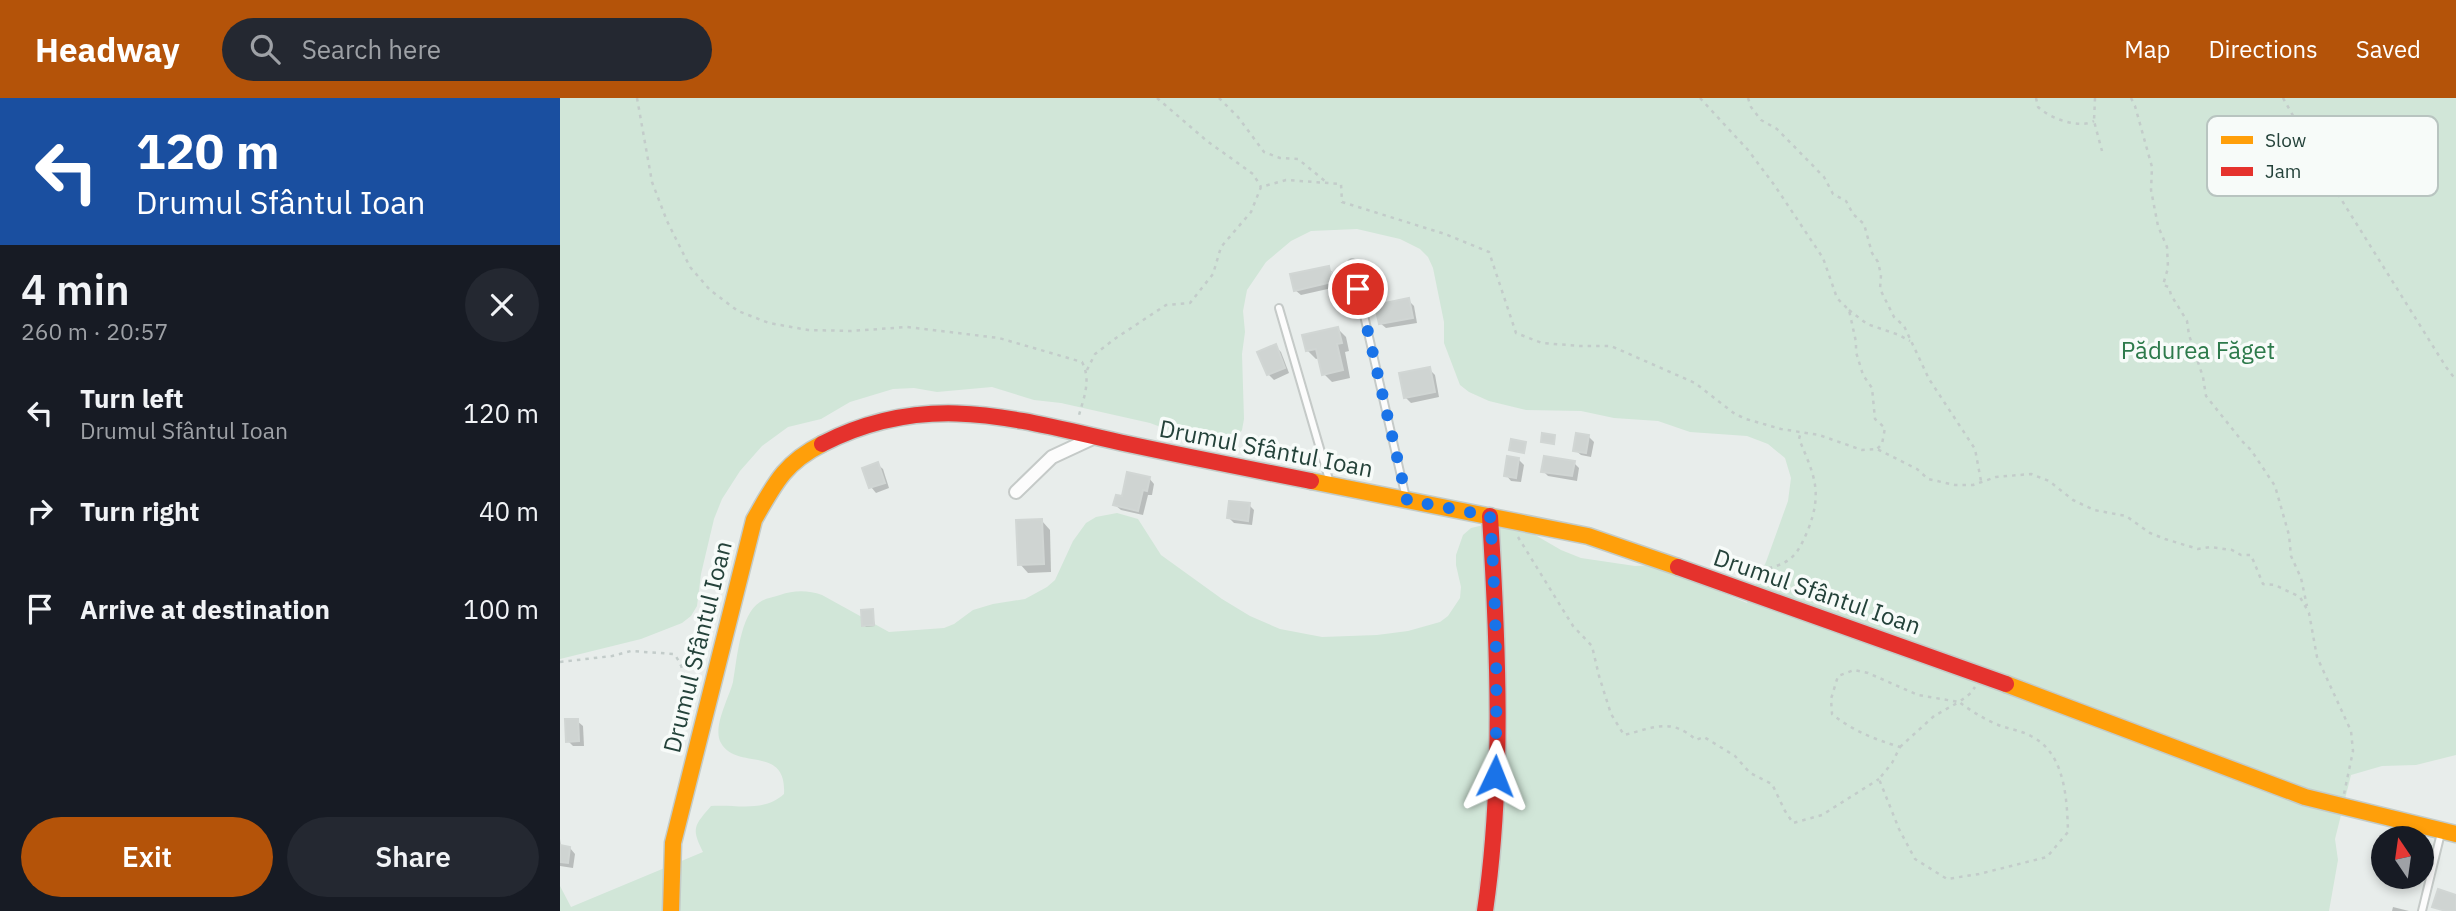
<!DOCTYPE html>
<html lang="en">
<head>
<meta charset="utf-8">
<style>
  body { margin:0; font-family:"IBM Plex Sans",sans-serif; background:#242831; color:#f1f3f6; height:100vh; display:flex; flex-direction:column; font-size:26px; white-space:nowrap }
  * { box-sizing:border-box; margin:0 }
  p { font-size:23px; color:#9ea1a6 }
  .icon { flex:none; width:38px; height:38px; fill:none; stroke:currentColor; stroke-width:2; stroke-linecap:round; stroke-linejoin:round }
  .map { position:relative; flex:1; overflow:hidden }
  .side { display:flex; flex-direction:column; background:#171b24; width:560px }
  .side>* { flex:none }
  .top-card { background:#1a4fa0; color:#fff; overflow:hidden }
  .needle { width:46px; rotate:347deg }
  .buttons { position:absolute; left:1811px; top:728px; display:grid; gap:14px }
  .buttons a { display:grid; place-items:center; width:63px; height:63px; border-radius:50%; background:#171b24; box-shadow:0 4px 10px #0003; font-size:35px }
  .pin { position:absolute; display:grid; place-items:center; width:60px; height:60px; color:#fff; margin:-30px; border:4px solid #fff; border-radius:50%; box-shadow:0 2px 7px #0007 }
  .me { position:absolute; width:77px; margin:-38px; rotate:2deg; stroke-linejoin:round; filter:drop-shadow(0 0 5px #0008) }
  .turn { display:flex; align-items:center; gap:24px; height:147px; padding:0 21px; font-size:32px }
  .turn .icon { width:91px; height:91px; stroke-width:2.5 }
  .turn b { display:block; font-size:49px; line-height:60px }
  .round { display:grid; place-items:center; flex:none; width:74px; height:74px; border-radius:37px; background:#242831 }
  .headline { display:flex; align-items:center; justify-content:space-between; height:119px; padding:0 21px }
  h1 { font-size:42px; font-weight:600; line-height:52px }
  .primary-button { display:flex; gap:14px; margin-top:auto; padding:14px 21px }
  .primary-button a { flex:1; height:80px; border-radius:42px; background:#b45309; color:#fff; font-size:28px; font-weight:600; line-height:80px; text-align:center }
  .primary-button a+a { background:#242831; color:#f1f3f6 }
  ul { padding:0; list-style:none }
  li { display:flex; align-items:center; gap:21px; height:98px; padding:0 21px }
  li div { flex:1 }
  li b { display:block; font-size:26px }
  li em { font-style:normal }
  header { display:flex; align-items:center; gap:42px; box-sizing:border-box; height:98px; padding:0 35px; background:#b45309; color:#fff }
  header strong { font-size:33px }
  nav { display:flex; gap:38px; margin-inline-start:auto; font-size:24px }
  .search { width:490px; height:63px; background:#242831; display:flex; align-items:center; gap:18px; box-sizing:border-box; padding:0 24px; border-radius:38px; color:#9ea1a6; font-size:26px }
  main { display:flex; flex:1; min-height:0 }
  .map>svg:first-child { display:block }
</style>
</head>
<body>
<header>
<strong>Headway</strong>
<div class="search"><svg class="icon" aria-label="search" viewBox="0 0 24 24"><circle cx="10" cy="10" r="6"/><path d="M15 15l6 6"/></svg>Search here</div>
<nav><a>Map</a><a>Directions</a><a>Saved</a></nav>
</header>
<main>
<section class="side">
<div class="top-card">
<div class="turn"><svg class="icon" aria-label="left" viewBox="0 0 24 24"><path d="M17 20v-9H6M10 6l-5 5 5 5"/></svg><div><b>120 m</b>Drumul Sfântul Ioan</div></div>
</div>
<div class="headline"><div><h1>4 min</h1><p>260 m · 20:57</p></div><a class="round"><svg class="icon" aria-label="close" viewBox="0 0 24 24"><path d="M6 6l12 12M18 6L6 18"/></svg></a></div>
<ul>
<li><svg class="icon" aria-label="left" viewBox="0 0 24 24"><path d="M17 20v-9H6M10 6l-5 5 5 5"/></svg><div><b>Turn left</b><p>Drumul Sfântul Ioan</p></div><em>120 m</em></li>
<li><svg class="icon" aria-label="right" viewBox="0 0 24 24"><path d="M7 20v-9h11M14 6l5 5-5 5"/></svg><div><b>Turn right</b></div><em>40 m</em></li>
<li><svg class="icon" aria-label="arrive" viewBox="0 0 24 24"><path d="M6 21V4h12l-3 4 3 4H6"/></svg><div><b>Arrive at destination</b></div><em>100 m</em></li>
</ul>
<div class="primary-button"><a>Exit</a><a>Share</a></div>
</section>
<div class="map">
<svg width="1896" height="813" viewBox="0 0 1896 813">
  <rect width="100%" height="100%" fill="#e8edeb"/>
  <path fill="#d1e6d8" d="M0 0H1896V657L1856 667 1822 668 1791 677 1775 741 1778 762 1769 813H0V788L11 809 143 754C131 730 134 728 151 708 176 706 203 715 224 696 227 646 176 673 161 645 152 630 169 600 173 584 177 562 180 516 200 504 206 500 214 499 220 497 234 492 248 492 262 497L329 534 384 530 394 526 413 512 433 506 465 501 487 489 495 482 513 443 526 425 536 419 557 415 578 421 601 457 662 501 690 518 720 531 762 539 817 537 848 533 880 524 888 518 900 500 901 489 896 467V457L903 437 911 430 932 425 963 430 1001 452 1021 460 1075 468 1096 467 1187 505 1206 464 1228 403 1231 380 1225 360 1208 346 1187 338 1130 334 1098 323 1054 320 1021 313 966 312 929 303 909 294 900 287 884 245V224L873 170 868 159 860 151 840 141 797 131 751 133 731 143 706 164 687 192 683 213 685 234 682 256 684 321 682 332 676 341 655 345 622 337 590 325 501 305 474 302 432 289 377 294 354 290 333 291 290 304 261 321 228 329 202 348 180 373 162 401 154 421 141 476 137 508 131 518 122 525 81 541 0 561Z"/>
  <g fill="#0003">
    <polygon points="768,170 773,175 776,189 772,174 768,174 772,190 741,197 735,192"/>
    <polygon points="848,202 854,208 857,225 826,230 820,225"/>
    <polygon points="778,231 786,239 789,253 785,254 790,280 772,284 764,276 760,260 756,261 747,252"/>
    <polygon points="715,248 721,254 729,275 714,282 708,276 700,255"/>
    <polygon points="869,271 875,277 879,299 851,305 845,299"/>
    <polygon points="1028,338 1034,344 1031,359 1021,357 1015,352"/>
    <polygon points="959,362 964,367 961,384 951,383 946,377"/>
    <polygon points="1014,365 1019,370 1017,383 988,378 983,373"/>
    <polygon points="317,366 323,371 329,390 316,395 311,389"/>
    <polygon points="589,380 594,386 592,397 588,397 583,417 561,412 555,407"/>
    <polygon points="689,407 694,412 692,427 674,425 669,420"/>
    <polygon points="482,423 490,432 491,474 468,475 460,466"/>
    <polygon points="312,513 315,528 306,529 304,527"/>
    <polygon points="17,623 23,628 24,648 13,648 8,643"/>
    <polygon points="0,741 1,749 10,750 15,756 13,770 0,768"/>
    <polygon points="1833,809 1849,813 1832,813"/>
  </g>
  <g fill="#cfd4d2" stroke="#d1d6d4" stroke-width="2">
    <polygon points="769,168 772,184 734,193 730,176"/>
    <polygon points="849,200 853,220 819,226 815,207"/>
    <polygon points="778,229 782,245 777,246 783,272 762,277 756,251 746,253 742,237"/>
    <polygon points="716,246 725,270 707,277 697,254"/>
    <polygon points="870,269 875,294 844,300 839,275"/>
    <polygon points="982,335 995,337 994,346 981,344"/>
    <polygon points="1016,335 1029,337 1026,355 1013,353"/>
    <polygon points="951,341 966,344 964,355 949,352"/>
    <polygon points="947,358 959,360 956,380 944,378"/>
    <polygon points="984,358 1015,363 1012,378 981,374"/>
    <polygon points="318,364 325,385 309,390 302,370"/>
    <polygon points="567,374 590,379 587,393 583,392 578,413 553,407 556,397 562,398"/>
    <polygon points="669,403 690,405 688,423 667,420"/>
    <polygon points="482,421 484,466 458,467 456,422"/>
    <polygon points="313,511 314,527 302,528 301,512"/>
    <polygon points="5,621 18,621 19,643 6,644"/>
    <polygon points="0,747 10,749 8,765 0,764"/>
    <polygon points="1878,791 1896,797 1896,813 1886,813 1872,809"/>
  </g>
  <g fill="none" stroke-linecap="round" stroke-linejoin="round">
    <g stroke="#c5cac8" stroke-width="10">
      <g id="lane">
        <polyline points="792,165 846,400"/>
        <polyline points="719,210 770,385"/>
        <polyline points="1862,813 1881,735"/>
      </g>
    </g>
    <g stroke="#c5cac8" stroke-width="16">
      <polyline id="street" points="456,394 492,359 535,339"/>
    </g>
    <g stroke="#c3cbc8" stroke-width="19">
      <g id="slow">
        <polyline points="751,383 1028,438 1118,469"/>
        <polyline points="1446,586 1745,699 1896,736"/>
        <path d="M111 813 113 745 194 422C214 387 224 365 262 346"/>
      </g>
    </g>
    <g stroke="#c3cbc8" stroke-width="19">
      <g id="jam">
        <path d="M262 346C369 291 458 322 568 346 629 359 690 371 751 383"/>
        <polyline points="1118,469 1446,586"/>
        <path d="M925 813C944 683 938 548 930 418"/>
      </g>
    </g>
    <g stroke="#c3ccca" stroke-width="2.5" stroke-dasharray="3.5 5" stroke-linecap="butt">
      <path d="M77 0 92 84 107 123 130 169 150 192 178 213 209 225 248 232 291 233 347 229 439 240 522 264C532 283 523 301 518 321"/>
      <polyline points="597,0 647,43 693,76 701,89"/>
      <polyline points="659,0 678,19 704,54 720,60 738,61 765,83"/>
      <polyline points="1140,0 1188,52 1215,88 1263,160 1277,200 1289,212 1296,244 1296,254 1303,277 1312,290 1315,321 1325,330 1322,346 1317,351"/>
      <polyline points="1188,0 1191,9 1201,22 1217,31 1264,79 1273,96 1286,103 1293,116 1304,126 1312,155 1318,164 1321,177 1320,191 1334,219 1344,228 1369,281 1415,351 1421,383"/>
      <path d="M1476 0 1478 9C1491 21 1519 31 1534 23"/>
      <polyline points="1535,0 1534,23 1542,53"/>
      <polyline points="1571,0 1575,8 1592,69 1591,92 1598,128 1607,149 1608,170 1603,187 1609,189 1611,197 1627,223 1629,237 1643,279 1646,298 1682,343 1691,352 1715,388 1729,437 1731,458 1741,480 1747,508"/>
      <polyline points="1723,0 1776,93 1886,269 1896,282"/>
      <polyline points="1289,212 1307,226 1339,237 1350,243"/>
      <polyline points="527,272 535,256 556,240 606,207 630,205 653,176 661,149 691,114 701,89 726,82 781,86 782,104 885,136 929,154 956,235 982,245 1020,248 1051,248 1135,285 1175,316 1186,321 1221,331 1259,337 1302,352 1317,351 1357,371 1368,381 1395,387 1413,387 1436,379 1471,376 1489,383 1513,402 1534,412 1566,418 1590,435 1605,441 1638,451 1650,449 1672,452 1681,457 1691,457 1703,486 1715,487 1740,499 1749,515 1757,559 1791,633 1793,653 1784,696"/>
      <path d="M958 439 1013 528 1032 548 1039 578 1051 616 1064 637C1093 630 1111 619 1136 642L1144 639 1175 658 1190 675 1212 686 1225 713 1233 725 1262 717 1319 681"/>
      <path d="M1200 484 1206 471C1233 464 1237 457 1248 432 1263 393 1254 377 1239 341L1241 334"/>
      <path d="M0 564 52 558 71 553 114 556C124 568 127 586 127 601 127 611 123 616 128 625"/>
      <path d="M1340 649 1374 618 1399 604C1410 612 1422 620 1436 626 1447 631 1460 632 1471 638 1505 655 1507 700 1508 734L1487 759 1419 776 1387 781 1355 761 1339 731 1319 681 1332 665 1340 649C1314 641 1293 633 1272 616L1271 601 1278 578 1294 572 1308 575 1358 597 1399 604 1411 595 1415 589"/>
    </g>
    <use href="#lane" stroke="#fcfcfc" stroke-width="6"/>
    <use href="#street" stroke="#fcfcfc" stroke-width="12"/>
    <use href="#slow" stroke="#ff9f0a" stroke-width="16"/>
    <use href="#jam" stroke="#e5322d" stroke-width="16"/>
  </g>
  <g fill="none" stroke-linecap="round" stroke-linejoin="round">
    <path stroke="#1a73e8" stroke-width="12" stroke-dasharray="0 21.6" d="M798 191 847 402 930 418C936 505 938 591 935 678"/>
  </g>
  <g text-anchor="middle" stroke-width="7" stroke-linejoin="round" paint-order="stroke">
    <g font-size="24" fill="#2d7a4b" stroke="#f7fbf9">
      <text x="1638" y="261">Pădurea Făget</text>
    </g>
    <g font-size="24" fill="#24423a" stroke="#f7fbf9">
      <text transform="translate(706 351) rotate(11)" y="8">Drumul Sfântul Ioan</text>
      <text transform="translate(1257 494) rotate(19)" y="8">Drumul Sfântul Ioan</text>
      <text transform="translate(138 549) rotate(-76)" y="8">Drumul Sfântul Ioan</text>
    </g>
  </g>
  <rect x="1647" y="18" width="231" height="80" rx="10" fill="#f7fbf9" stroke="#b8c4c0" stroke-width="2"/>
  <rect x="1661" y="38" width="32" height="8" fill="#ff9f0a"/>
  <rect x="1661" y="69" width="32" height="9" fill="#e5322d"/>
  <g font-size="19" fill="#24423a">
    <text x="1705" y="49">Slow</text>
    <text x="1705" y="80">Jam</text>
  </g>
</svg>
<div class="buttons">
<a><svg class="needle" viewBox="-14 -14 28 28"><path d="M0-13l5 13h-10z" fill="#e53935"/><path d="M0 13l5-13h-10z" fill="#9ea1a6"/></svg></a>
</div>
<div class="pin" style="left:798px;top:191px;background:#d93025"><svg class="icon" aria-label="arrive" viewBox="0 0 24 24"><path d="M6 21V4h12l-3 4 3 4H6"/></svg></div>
<svg class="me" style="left:935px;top:678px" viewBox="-20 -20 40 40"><path d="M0-17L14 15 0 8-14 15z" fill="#1a73e8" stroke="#fff" stroke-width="4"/></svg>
</div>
</main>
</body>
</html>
